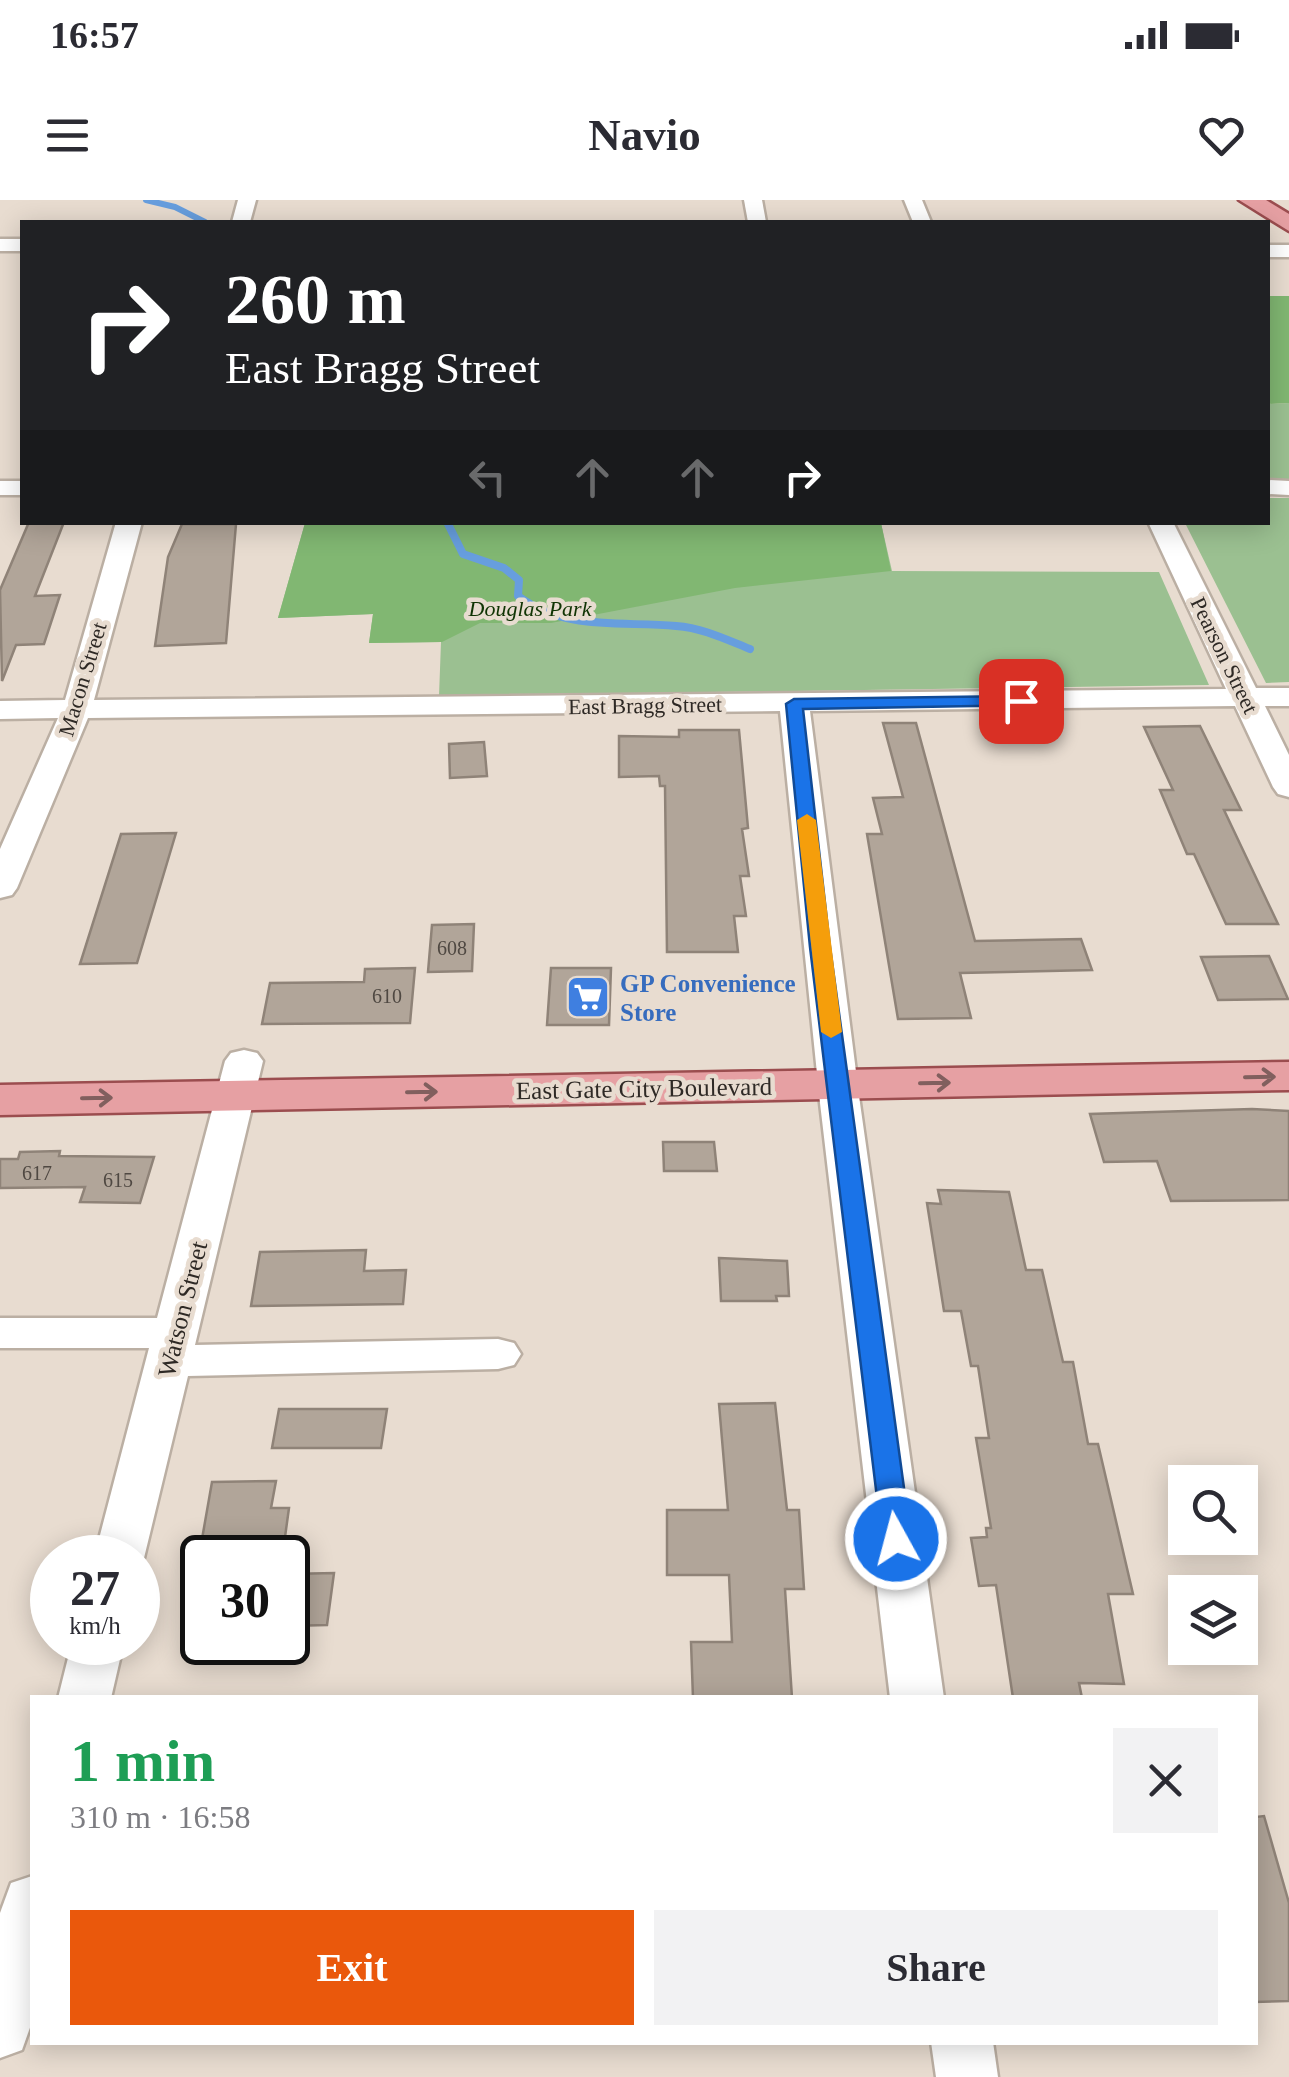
<!DOCTYPE html>
<html lang="en">
<head>
<meta charset="utf-8">
<style>
  body { margin:0; font-family:Georgia,serif; background:#f2f2f3; color:#2b2b33; height:100vh; display:flex; flex-direction:column; font-size:38px; white-space:nowrap }
  * { box-sizing:border-box; margin:0 }
  p { font-size:32px; color:#7c7c81 }
  .icon { flex:none; width:55px; height:55px; fill:none; stroke:currentColor; stroke-width:2; stroke-linecap:round; stroke-linejoin:round }
  .map { position:relative; flex:1; overflow:hidden }
  .drawer { position:absolute; left:30px; top:1495px; width:1228px; height:350px; display:flex; flex-direction:column; background:#fff; border-radius:0px; box-shadow:0 5px 25px #0003 }
  .drawer>* { flex:none }
  .top-card { position:absolute; left:20px; top:20px; width:1250px; height:305px; border-radius:0px; box-shadow:0 5px 25px #0003; background:#202124; color:#fff; overflow:hidden }
  .tools { position:absolute; left:1168px; top:1265px; display:grid; gap:20px }
  .tools a { display:grid; place-items:center; width:90px; height:90px; border-radius:0px; background:#fff; box-shadow:0 5px 25px #0003; font-size:50px }
  .speed { position:absolute; left:30px; top:1335px; display:flex; gap:20px; font-size:50px; font-weight:700; text-align:center }
  .speed>* { display:grid; place-content:center; width:130px; height:130px; border-radius:50%; background:#fff; box-shadow:0 5px 25px #0003; line-height:1 }
  .speed small { font-size:25px; font-weight:400 }
  .speed .limit { border:5px solid #111; border-radius:15px; background:#fff; color:#111 }
  .pin { position:absolute; display:grid; place-items:center; width:85px; height:85px; color:#fff; margin:-42px; border-radius:20px; box-shadow:0 5px 15px #0006 }
  .me { position:absolute; width:110px; margin:-55px; rotate:353deg; stroke-linejoin:round; filter:drop-shadow(0 0 8px #0008) }
  .turn { display:flex; align-items:center; gap:35px; height:210px; padding:0 40px; font-size:45px }
  .turn .icon { width:130px; height:130px; stroke-width:2.5 }
  .turn b { display:block; font-size:70px; line-height:85px }
  .lanes { display:flex; align-items:center; height:95px; padding:0 40px; background:#0003; justify-content:center; gap:50px; direction:ltr }
  .lanes .off { opacity:.35 }
  .round { display:grid; place-items:center; flex:none; width:105px; height:105px; border-radius:0px; background:#f2f2f3 }
  .summary { display:flex; align-items:center; justify-content:space-between; height:170px; padding:0 40px }
  h1 { font-size:60px; font-weight:600; line-height:75px; color:#1e9e55 }
  .button { display:flex; gap:20px; margin-top:auto; padding:20px 40px }
  .button a { flex:1; height:115px; border-radius:0px; background:#ea580c; color:#fff; font-size:40px; font-weight:600; line-height:115px; text-align:center }
  .button a+a { background:#f2f2f3; color:#2b2b33 }
  .status { display:flex; justify-content:space-between; align-items:center; height:70px; padding:0 50px; background:#fff; direction:ltr }
  .status svg { height:28px; fill:currentColor }
  header { display:flex; justify-content:space-between; align-items:center; height:130px; padding:0 40px; background:#fff; font-size:45px; font-weight:600 }
  .map>svg:first-child { display:block }
</style>
</head>
<body>
<div class="status"><b>16:57</b><svg viewBox="0 0 49 12"><path d="M0 12V9h3v3zM5 12V6h3v6zM10 12V3h3v9zM15 12V0h3v12zM26 1h20v11H26zM47 4h2v5h-2z"/></svg></div>
<header><svg class="icon" aria-label="menu" viewBox="0 0 24 24"><path d="M4 6h16M4 12h16M4 18h16"/></svg>Navio<svg class="icon" aria-label="heart" viewBox="0 0 24 24"><path d="M12 20l-8-8c-3-5 5-10 8-4 3-6 11-1 8 4z"/></svg></header>
<div class="map">
<svg width="1289" height="1877" viewBox="0 0 1289 1877">
  <rect width="100%" height="100%" fill="#e8dcd0"/>
  <g fill="#9bc091">
    <polygon points="1289,203 1289,279 1268,279 1268,204"/>
    <polygon points="1268,298 1289,298 1289,482 1266,483 1185,323 1268,322"/>
    <polygon points="305,323 881,323 892,371 1159,372 1209,485 439,496 441,442 369,443 373,414 278,418"/>
  </g>
  <g fill="#81b772">
    <polygon points="1268,96 1289,96 1289,203 1268,204"/>
    <polygon points="305,323 881,323 891,371 735,388 551,423 480,423 442,442 369,443 373,414 278,418"/>
  </g>
  <g fill="none" stroke-linecap="round" stroke-linejoin="round">
    <polyline stroke="#679ede" stroke-width="6" points="146,0 175,7 205,22"/>
    <path stroke="#679ede" stroke-width="8" d="M447 322 463 354 504 368 519 380 518 396C564 431 622 421 676 426 703 428 725 439 750 449"/>
  </g>
  <g fill="#b1a599" stroke="#8f8378" stroke-width="2.5">
    <polygon points="29,322 64,322 35,396 60,395 44,444 16,445 2,481 0,390"/>
    <polygon points="182,324 236,324 226,443 155,446 168,357"/>
    <polygon points="883,523 916,523 975,741 1081,739 1092,770 960,773 971,818 898,819 867,634 882,634 873,598 903,597"/>
    <polygon points="1200,526 1241,610 1224,610 1278,724 1226,724 1194,654 1187,654 1160,590 1173,590 1144,527"/>
    <polygon points="679,530 739,530 748,628 742,629 749,676 740,676 746,716 734,716 738,752 667,752 665,586 660,586 659,576 619,577 619,536 679,537"/>
    <polygon points="484,542 487,576 450,578 449,544"/>
    <polygon points="176,633 137,763 80,764 121,634"/>
    <polygon points="474,724 472,771 428,772 432,725"/>
    <polygon points="1269,756 1288,799 1218,800 1201,757"/>
    <polygon points="415,768 410,823 262,824 270,783 364,782 365,769"/>
    <polygon points="551,768 611,768 609,825 547,825"/>
    <polygon points="1252,909 1289,911 1289,1000 1171,1001 1157,961 1104,962 1090,914"/>
    <polygon points="663,942 714,942 717,971 664,971"/>
    <polygon points="60,951 59,956 154,957 140,1003 80,1002 85,987 0,988 0,959 18,959 20,952"/>
    <polygon points="938,990 1009,992 1026,1070 1042,1070 1063,1162 1073,1162 1088,1244 1098,1244 1133,1394 1108,1394 1124,1484 1079,1483 1082,1498 1013,1498 996,1385 979,1386 971,1338 987,1337 986,1328 991,1328 976,1238 989,1238 978,1166 971,1166 961,1111 944,1111 927,1003 941,1004"/>
    <polygon points="366,1050 364,1071 406,1070 403,1104 251,1106 260,1052"/>
    <polygon points="719,1058 787,1061 789,1096 776,1096 777,1101 721,1101"/>
    <polygon points="775,1203 787,1310 799,1310 804,1389 785,1389 792,1498 693,1498 691,1442 732,1442 729,1375 667,1375 667,1310 728,1310 719,1204"/>
    <polygon points="279,1209 387,1209 381,1248 272,1248"/>
    <polygon points="276,1281 271,1308 289,1308 285,1337 202,1339 212,1282"/>
    <polygon points="334,1373 327,1425 288,1426 288,1374"/>
    <polygon points="1264,1616 1289,1703 1289,1801 1255,1802 1255,1617"/>
  </g>
  <g fill="none" stroke-linecap="round" stroke-linejoin="round">
    <g stroke="#bbafa3" stroke-width="5">
      <g id="minor">
        <polygon points="238,0 256,0 250,22 232,22"/>
        <polygon points="744,0 762,0 766,22 748,22"/>
        <polygon points="904,0 922,0 931,22 913,22"/>
        <rect x="0" y="39" width="22" height="12"/>
        <rect x="1268" y="45" width="21" height="12"/>
        <polygon points="1268,280 1289,281 1289,295 1268,294"/>
        <rect x="0" y="281" width="22" height="14"/>
        <polygon points="116,322 142,322 94,500 1226,489 1148,322 1173,322 1256,488 1289,488 1289,506 1265,506 1289,555 1289,597 1278,594 1273,587 1235,506 810,511 860,903 944,1498 890,1498 820,903 780,511 88,518 17,688 12,695 0,698 0,649 58,518 0,519 0,501 65,500"/>
        <polygon points="244,850 257,853 263,861 195,1145 498,1139 514,1143 521,1154 514,1165 498,1169 188,1176 144,1358 138,1370 138,1358 94,1358 149,1148 0,1148 0,1118 157,1118 225,861 231,853"/>
        <polygon points="72,1442 124,1442 111,1498 58,1498"/>
        <polygon points="32,1676 32,1822 22,1850 0,1858 0,1713 11,1683"/>
        <polygon points="931,1842 993,1842 998,1877 936,1877"/>
      </g>
    </g>
    <g stroke="#9b4d4f" stroke-width="5">
      <g id="major">
        <polygon points="1239,0 1266,0 1289,14 1289,31"/>
        <polygon points="1289,862 1289,890 0,915 0,885"/>
      </g>
    </g>
    <use href="#minor" fill="#fff" fill-rule="evenodd"/>
    <use href="#major" fill="#e6a0a3" fill-rule="evenodd"/>
  </g>
  <defs><path id="oneway-shaft" d="M-6 0H5M1.5-3L5.5 0L1.5 3" fill="none" stroke-width="1.6" stroke-linecap="round" stroke-linejoin="round" transform="scale(2.5)"/></defs>
  <g stroke="#815f5e">
    <use href="#oneway-shaft" transform="translate(1260 877) rotate(-1)"/>
    <use href="#oneway-shaft" transform="translate(935 883) rotate(-1)"/>
    <use href="#oneway-shaft" transform="translate(422 892) rotate(-1)"/>
    <use href="#oneway-shaft" transform="translate(97 898) rotate(-1)"/>
  </g>
  <polygon fill="#1a73e8" stroke="#114b97" stroke-width="2.5" points="1021,496 1027,497 1027,505 803,509 830,747 911,1339 906,1346 896,1349 887,1346 882,1339 810,747 786,504 794,499"/>
  <polygon fill="#f59e0b" points="807,614 816,620 842,832 831,838 821,832 797,620"/>
  <defs>
    <g id="supermarket-square" transform="scale(2.25)"><rect x="-9" y="-9" width="18" height="18" rx="4" fill="#3f7fe0" stroke="#e8dcd0"/><path d="M-6-5.5h2.5l.6 2H6L4.5 2H-2.5L-4.4-4H-6ZM-1.5 3.2a1.3 1.3 0 1 0 .1 0ZM3 3.2a1.3 1.3 0 1 0 .1 0Z" fill="#fff"/></g>
  </defs>
  <g fill-rule="evenodd">
    <use href="#supermarket-square" x="588" y="797"/>
  </g>
  <g text-anchor="middle" stroke-width="9" stroke-linejoin="round" paint-order="stroke">
    <g font-size="20" fill="#4f4842">
      <text x="452" y="755">608</text>
      <text x="387" y="803">610</text>
      <text x="37" y="980">617</text>
      <text x="118" y="987">615</text>
    </g>
    <g font-size="22" font-style="italic" fill="#103404" stroke="#e8dcd0">
      <text x="530" y="416">Douglas Park</text>
    </g>
    <g font-size="22" fill="#2e2925" stroke="#e8dcd0">
      <text transform="translate(1225 455) rotate(64)" y="8">Pearson Street</text>
      <text transform="translate(82 479) rotate(-73)" y="8">Macon Street</text>
      <text transform="translate(645 505) rotate(-1)" y="8">East Bragg Street</text>
    </g>
    <g font-size="25" font-weight="bold" fill="#366cbe" stroke="#e8dcd0" text-anchor="start">
      <text x="620" y="792">GP Convenience<tspan x="620" dy="29">Store</tspan></text>
    </g>
    <g font-size="25" fill="#2e2925" stroke="#e8dcd0">
      <text transform="translate(644 888) rotate(-1)" y="9">East Gate City Boulevard</text>
      <text transform="translate(182 1109) rotate(-76)" y="9">Watson Street</text>
    </g>
  </g>
</svg>
<div class="tools">
<a><svg class="icon" aria-label="search" viewBox="0 0 24 24"><circle cx="10" cy="10" r="6"/><path d="M15 15l6 6"/></svg></a>
<a><svg class="icon" aria-label="layers" viewBox="0 0 24 24"><path d="M12 4l9 5-9 5-9-5zM3 14l9 5 9-5"/></svg></a>
</div>
<div class="speed"><div>27<small>km/h</small></div><div class="limit">30</div></div>
<div class="pin" style="left:1021px;top:501px;background:#d93025"><svg class="icon" aria-label="arrive" viewBox="0 0 24 24"><path d="M6 21V4h12l-3 4 3 4H6"/></svg></div>
<svg class="me" style="left:896px;top:1339px" viewBox="-20 -20 40 40"><circle r="17" fill="#1a73e8" stroke="#fff" stroke-width="3"/><path d="M0-11L8 9 0 5-8 9z" fill="#fff"/></svg>
<div class="top-card">
<div class="turn"><svg class="icon" aria-label="right" viewBox="0 0 24 24"><path d="M7 20v-9h11M14 6l5 5-5 5"/></svg><div><b>260 m</b>East Bragg Street</div></div>
<div class="lanes"><svg class="icon off" aria-label="left" viewBox="0 0 24 24"><path d="M17 20v-9H6M10 6l-5 5 5 5"/></svg><svg class="icon off" aria-label="ahead" viewBox="0 0 24 24"><path d="M12 20V5M6 11l6-6 6 6"/></svg><svg class="icon off" aria-label="ahead" viewBox="0 0 24 24"><path d="M12 20V5M6 11l6-6 6 6"/></svg><svg class="icon" aria-label="right" viewBox="0 0 24 24"><path d="M7 20v-9h11M14 6l5 5-5 5"/></svg></div>
</div>
<section class="drawer">
<div class="summary"><div><h1>1 min</h1><p>310 m · 16:58</p></div><a class="round"><svg class="icon" aria-label="close" viewBox="0 0 24 24"><path d="M6 6l12 12M18 6L6 18"/></svg></a></div>
<div class="button"><a>Exit</a><a>Share</a></div>
</section>
</div>
</body>
</html>
